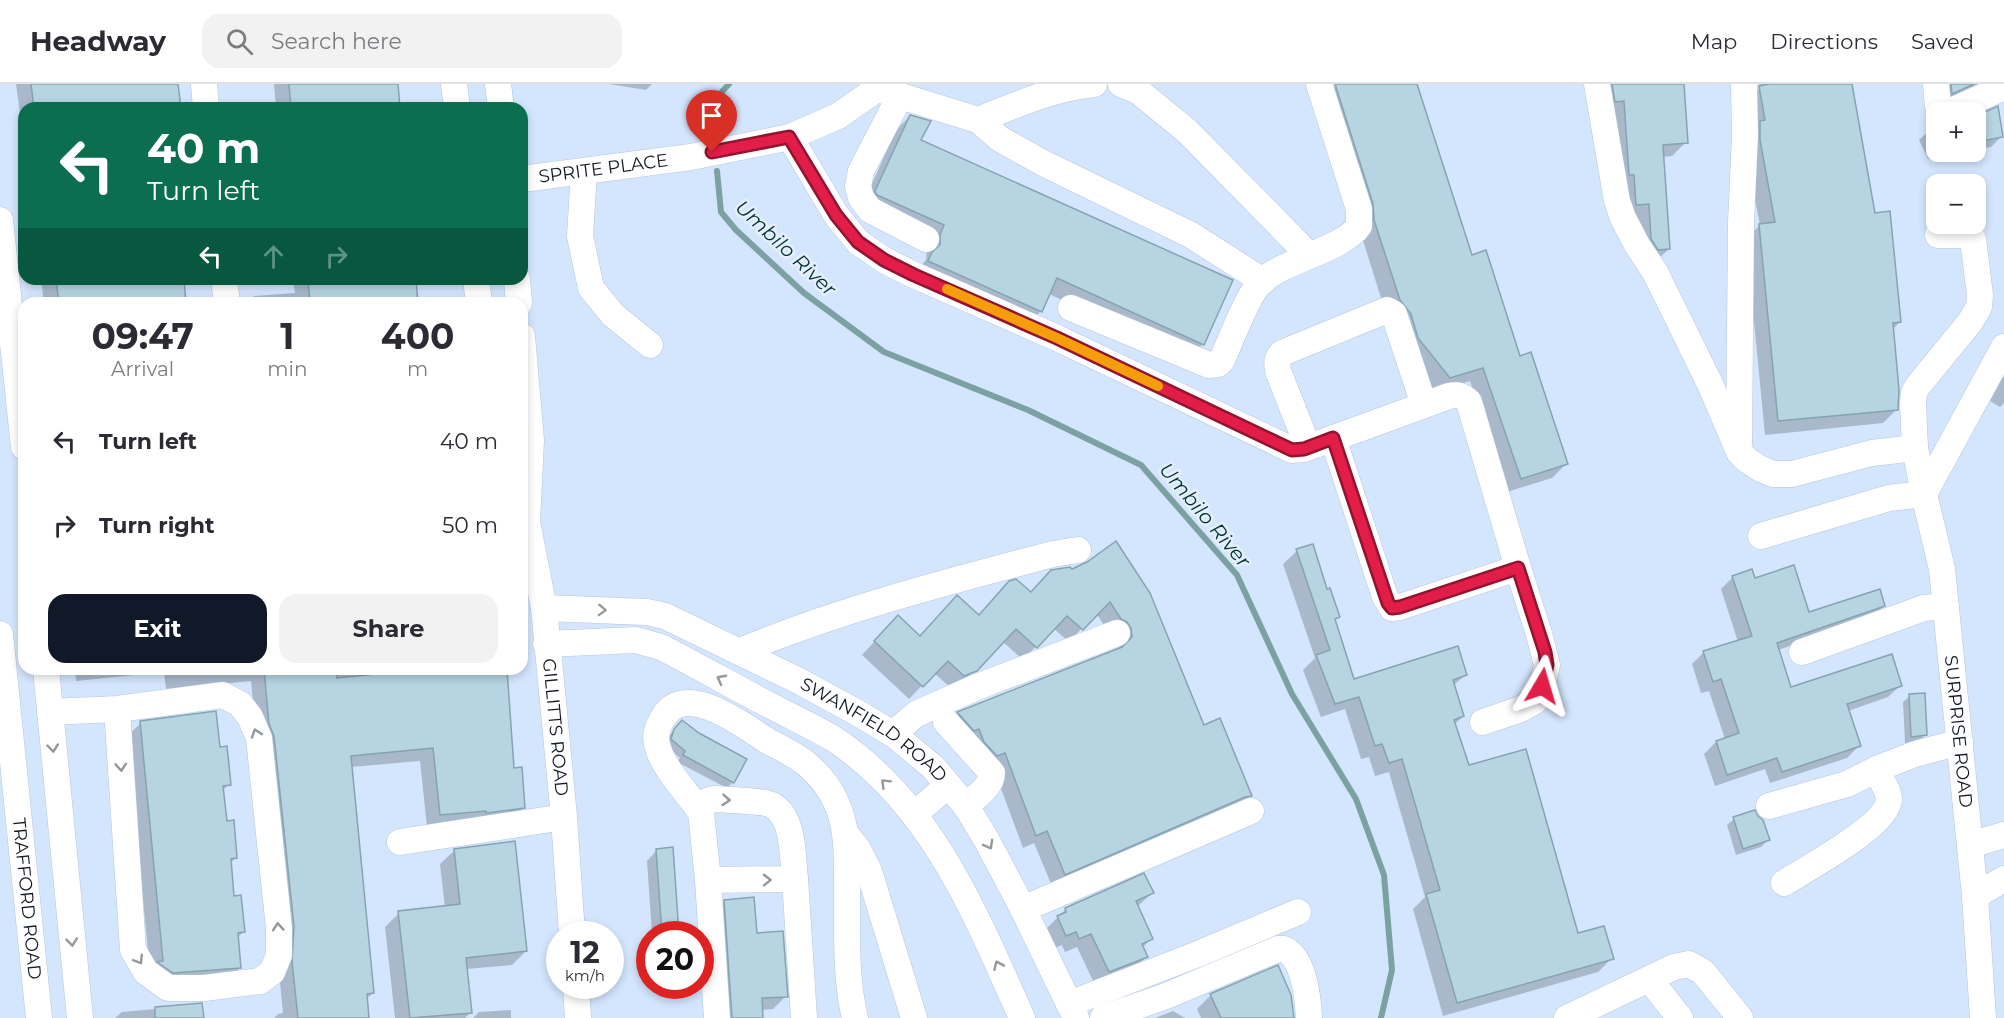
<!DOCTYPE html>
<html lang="en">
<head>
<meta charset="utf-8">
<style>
  body { margin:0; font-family:Montserrat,sans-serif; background:#f2f2f3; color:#2b2b33; height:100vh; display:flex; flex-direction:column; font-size:22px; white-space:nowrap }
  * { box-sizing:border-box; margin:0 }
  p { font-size:20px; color:#7c7c81 }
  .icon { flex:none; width:33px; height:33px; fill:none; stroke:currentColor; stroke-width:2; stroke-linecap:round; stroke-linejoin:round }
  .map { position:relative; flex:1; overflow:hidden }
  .drawer { position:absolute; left:18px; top:213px; width:510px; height:378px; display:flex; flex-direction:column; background:#fff; border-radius:18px; box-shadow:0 3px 9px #0003 }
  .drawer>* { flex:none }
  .hud { position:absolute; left:18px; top:18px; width:510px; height:183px; border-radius:18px; box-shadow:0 3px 9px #0003; background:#0b6e4f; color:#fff; overflow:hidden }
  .fabs { position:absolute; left:1926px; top:18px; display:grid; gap:12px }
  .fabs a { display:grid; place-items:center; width:60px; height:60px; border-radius:12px; background:#fff; box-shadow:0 3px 9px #0003; font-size:30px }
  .speed { position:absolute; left:546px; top:837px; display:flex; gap:12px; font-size:30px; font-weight:700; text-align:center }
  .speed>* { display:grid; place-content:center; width:78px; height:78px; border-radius:50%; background:#fff; box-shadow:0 3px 9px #0003; line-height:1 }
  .speed small { font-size:15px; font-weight:400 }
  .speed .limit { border:9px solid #d22; background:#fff; color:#111 }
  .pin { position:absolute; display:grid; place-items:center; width:51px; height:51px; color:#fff; margin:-62px -26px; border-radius:50% 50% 50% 0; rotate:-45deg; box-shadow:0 0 6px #0007 }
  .pin .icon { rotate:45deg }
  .me { position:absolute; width:66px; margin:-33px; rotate:7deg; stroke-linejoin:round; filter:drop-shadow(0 0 4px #0008) }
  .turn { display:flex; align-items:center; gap:21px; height:126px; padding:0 30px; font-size:27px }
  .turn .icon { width:78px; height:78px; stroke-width:2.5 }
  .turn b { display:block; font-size:42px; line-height:51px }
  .lanes { display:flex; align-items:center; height:57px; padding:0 30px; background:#0003; justify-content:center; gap:30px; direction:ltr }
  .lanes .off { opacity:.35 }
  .eta { display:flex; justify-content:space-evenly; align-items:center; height:102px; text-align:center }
  .eta b { font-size:36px; font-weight:700; line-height:42px }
  .action { display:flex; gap:12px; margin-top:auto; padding:12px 30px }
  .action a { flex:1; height:69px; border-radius:18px; background:#111827; color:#fff; font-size:24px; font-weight:700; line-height:69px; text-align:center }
  .action a+a { background:#f2f2f3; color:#2b2b33 }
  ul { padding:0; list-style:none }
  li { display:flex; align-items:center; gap:18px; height:84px; padding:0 30px }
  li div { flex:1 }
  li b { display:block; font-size:22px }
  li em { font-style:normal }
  header { display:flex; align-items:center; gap:36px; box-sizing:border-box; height:84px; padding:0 30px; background:#fff; border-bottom:2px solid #e1e1e2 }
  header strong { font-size:28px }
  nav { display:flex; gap:33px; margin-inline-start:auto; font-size:21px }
  .search { width:420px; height:54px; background:#f2f2f3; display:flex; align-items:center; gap:15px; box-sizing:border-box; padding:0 21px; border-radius:18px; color:#7c7c81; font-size:22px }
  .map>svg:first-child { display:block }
</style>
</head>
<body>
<header>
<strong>Headway</strong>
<div class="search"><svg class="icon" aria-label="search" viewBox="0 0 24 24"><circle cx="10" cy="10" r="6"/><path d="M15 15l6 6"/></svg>Search here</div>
<nav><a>Map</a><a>Directions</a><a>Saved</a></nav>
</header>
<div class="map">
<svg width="2004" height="934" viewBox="0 0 2004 934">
  <rect width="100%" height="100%" fill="#e5effe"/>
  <path fill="#d4e6fe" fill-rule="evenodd" d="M0 0H2004V934H0ZM24 24H522V195H24ZM1936 28H1976V68H1936ZM1936 100H1976V140H1936ZM24 219H522V585H24ZM560 850H610V902H560ZM650 850H700V902H650Z"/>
  <g fill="#0003">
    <polygon points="16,0 176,0 179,24 24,24 24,60"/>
    <polygon points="274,0 396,0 399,24 276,24"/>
    <polygon points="609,0 652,0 646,6"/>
    <polygon points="1344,0 1415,0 1471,172 1566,380 1552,394 1507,408 1470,297 1435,308 1405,268 1386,230 1361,150 1322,16 1336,2"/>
    <polygon points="1595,0 1682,0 1686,58 1672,72 1662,73 1669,165 1654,179 1644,179"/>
    <polygon points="1759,0 1850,0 1874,130 1900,238 1892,246 1897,325 1883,339 1765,351 1746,155 1760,141 1746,71 1746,17 1760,4"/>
    <polygon points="1935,0 1987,0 1940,21"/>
    <polygon points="1996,25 2001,53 1991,63 1976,66 1976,34"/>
    <polygon points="910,32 919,57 1203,260 1189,274 1049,210 1041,227 1027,241 919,184 926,176 927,166 862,122 896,46"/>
    <polygon points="1936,43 1936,68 1967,68 1928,75 1919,56 1930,46"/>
    <polygon points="41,195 182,195 185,219 44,219"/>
    <polygon points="293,195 414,195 417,219 247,219 254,212 295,209"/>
    <polygon points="2004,291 2004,319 2000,323 1990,317"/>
    <polygon points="1297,467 1326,507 1339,533 1334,537 1353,597 1465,591 1453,602 1463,632 1454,641 1468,683 1577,851 1612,874 1598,888 1443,932 1413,825 1425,813 1389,688 1375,692 1369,673 1361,675 1345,625 1321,633 1303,586 1315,574 1283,480"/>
    <polygon points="1088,479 1251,712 1238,724 1052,802 1034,759 1023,764 992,680 946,642 958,629 1120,566 1119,557 1108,547 1096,529 1069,558 1053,544 1023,576 1002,557 962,599 951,604 934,589 909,615 862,571 885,546 919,553 978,532 1030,510"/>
    <polygon points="1733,493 1754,496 1808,530 1884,522 1871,534 1778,566 1790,605 1901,601 1888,613 1848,627 1859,662 1847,674 1770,699 1765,685 1715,702 1704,670 1716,658 1725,655 1709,607 1701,609 1692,580 1704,568 1738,558 1721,505"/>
    <polygon points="75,585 485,585 524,723 510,737 427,743 420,677 351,683 373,909 366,915 368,934 274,934 278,930 283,929 251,597 166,605 164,588 76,597"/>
    <polygon points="1910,612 1925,651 1918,658 1905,659 1903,618"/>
    <polygon points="682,638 733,698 727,704 677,678 680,674 666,662 668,653"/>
    <polygon points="141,639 218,665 229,700 222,707 225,738 236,773 230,780 233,813 243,848 237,854 240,884 226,897 159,902 150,887 127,652"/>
    <polygon points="1734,735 1768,756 1761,763 1736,771 1727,741"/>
    <polygon points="672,765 678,850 652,850 647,777 657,766"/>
    <polygon points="455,766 526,867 512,881 466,885 471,928 465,934 395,934 385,843 399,829 445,824 440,780"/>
    <polygon points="1152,809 1137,823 1152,854 1142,864 1146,873 1132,887 1095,901 1077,863 1065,868 1062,861 1052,865 1044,847 1066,825"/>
    <polygon points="725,817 786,912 773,925 761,926 762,934 718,934 712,831"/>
    <polygon points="1211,911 1293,934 1201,934 1197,925"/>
    <polygon points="201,921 202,934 115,934 122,928"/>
    <polygon points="511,926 511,934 473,934 479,928"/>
    <polygon points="1173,927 1185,934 1155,934"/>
  </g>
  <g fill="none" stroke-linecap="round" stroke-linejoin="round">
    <g stroke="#7ca1a3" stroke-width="6">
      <polyline points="720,43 719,11 729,0"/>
      <polyline points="717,87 721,128 736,146 804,209 884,268 1028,326 1141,381 1237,491 1292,610 1356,715 1384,791 1392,886 1381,934"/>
    </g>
  </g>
  <g fill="#b6d4e2" stroke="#86a3b0" stroke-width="1.5">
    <polygon points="31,0 178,0 181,24 34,24"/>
    <polygon points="289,0 398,0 400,24 291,24"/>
    <polygon points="1335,0 1417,0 1472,171 1486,166 1520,272 1531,268 1568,380 1521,395 1483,284 1450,294 1418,254 1411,230 1400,216 1374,136 1373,120"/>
    <polygon points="1612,0 1684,0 1688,59 1663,61 1670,165 1658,166 1651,155 1649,120 1636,121 1634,91 1629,91 1624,17 1615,18"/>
    <polygon points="1769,0 1852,0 1875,129 1890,127 1901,238 1893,239 1899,306 1898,326 1778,337 1759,140 1775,138 1760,56 1760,37 1765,36 1759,2"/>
    <polygon points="1951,0 1974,0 1952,10"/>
    <polygon points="1998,22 2003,53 1976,58 1976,32"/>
    <polygon points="910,31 931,37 921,56 1233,196 1204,261 1057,194 1042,228 928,177 932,168 940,161 940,151 944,141 877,111 875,107"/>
    <polygon points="56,195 184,195 186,219 59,219"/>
    <polygon points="308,195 416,195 418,219 310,219"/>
    <polygon points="1116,457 1150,509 1204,641 1220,634 1252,712 1245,713 1065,791 1047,747 1036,752 1005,669 997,672 984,658 979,645 974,647 957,628 1122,563 1132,553 1131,544 1127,538 1121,535 1110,518 1083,546 1067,532 1037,564 1016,545 977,587 964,592 948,577 923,603 874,557 898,531 920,552 957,511 979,531 1009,497 1016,495 1031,508 1051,486 1070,483 1072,485 1087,478"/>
    <polygon points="1313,460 1327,505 1330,504 1340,533 1335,535 1354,595 1458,562 1467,591 1453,596 1464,632 1454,636 1469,681 1526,665 1578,849 1604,842 1614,875 1457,919 1426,810 1440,806 1402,675 1389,679 1382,660 1375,662 1359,613 1335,620 1316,571 1330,566 1296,465"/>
    <polygon points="1794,481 1809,528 1880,505 1885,522 1777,559 1791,603 1892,570 1902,602 1847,620 1861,662 1782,688 1777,674 1727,691 1716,657 1739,649 1721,595 1713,598 1703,567 1752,552 1732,492 1752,485 1755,494"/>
    <polygon points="264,585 336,585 337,594 428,585 441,585 442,590 477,588 477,586 507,585 514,684 522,683 525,724 494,728 486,729 486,727 440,731 433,664 351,672 374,909 367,910 369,934 298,934 292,878 294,842 274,652 269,640"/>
    <polygon points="1925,609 1927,651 1911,653 1909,610"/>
    <polygon points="216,627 220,663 227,662 231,701 223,702 227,737 234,736 237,774 231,775 234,812 241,811 245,848 238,849 241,884 173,889 157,878 163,877 140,637"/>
    <polygon points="682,636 699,649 747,675 734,699 683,671 685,667 671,655 674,645"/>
    <polygon points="1755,726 1758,732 1763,736 1770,756 1743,765 1733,733"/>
    <polygon points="515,757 527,867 466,874 472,929 410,934 398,827 460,820 454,765"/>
    <polygon points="673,763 679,850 662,850 656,765"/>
    <polygon points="1144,789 1154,809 1136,817 1153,855 1142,860 1148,873 1109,888 1091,850 1079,855 1076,848 1066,852 1057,832 1066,828 1065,824"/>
    <polygon points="754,813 757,849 783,847 788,913 762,914 763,934 732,934 724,816"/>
    <polygon points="1278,881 1291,911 1294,934 1221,934 1210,910"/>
    <polygon points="202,919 204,934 155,934 155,923"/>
  </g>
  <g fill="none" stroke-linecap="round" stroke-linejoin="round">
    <g stroke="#b5c6dd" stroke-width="27">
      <g id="minor">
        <polyline points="204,0 206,24"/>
        <polyline points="454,0 457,24"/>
        <polyline points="498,0 501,24"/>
        <polyline points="1121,0 1138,7 1187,47 1309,171"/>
        <polyline points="1597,0 1617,117 1623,134 1637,161 1655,188 1710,300 1739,368 1747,376 1759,384 1773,390 1792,390 1872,369 1915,364"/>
        <polyline points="1936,0 1938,23 1941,28"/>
        <polyline points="878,5 978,36 1000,55 1043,79 1191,151 1263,197"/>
        <polyline points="900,12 861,87 858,102 861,114 870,126 926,155"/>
        <polyline points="1949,28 2004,3"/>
        <path d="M978 36C1016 21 1053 4 1094 0"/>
        <path d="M790 53 836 131 858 158 884 176 914 191 1057 254 1292 366 1304 365 1449 312C1458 310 1462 311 1469 318L1518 484 1539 550 1547 581 1542 602 1535 617 1521 625 1483 638"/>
        <polyline points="584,87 580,152 591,204 613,231 650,261"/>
        <path id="s1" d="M522 95 691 73 790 53 838 32 884 0"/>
        <polyline points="0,136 24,363"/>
        <path id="s2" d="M1938 151H1966L1973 155 1980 211 1979 223 1970 238 1917 303 1914 309 1913 318 1915 364 1924 410 1942 485 1975 812 1983 934"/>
        <polyline points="224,195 227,219"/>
        <polyline points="476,195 479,219"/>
        <polyline points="517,195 519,219"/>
        <path d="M1071 224 1209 281 1218 280 1222 276C1230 258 1247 213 1259 200 1284 175 1341 167 1359 142V125L1319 0"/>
        <path id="s3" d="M522 252 531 356 527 438 544 524 564 733 572 850"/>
        <polyline points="1333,354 1385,513 1392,524 1400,523 1518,484"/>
        <polyline points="1739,359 1741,138 1745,51 1744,0"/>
        <path d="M1308 363 1278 287C1277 279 1276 275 1282 269L1387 226 1394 230 1424 321"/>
        <polyline points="1761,452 1889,414 1924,410 2004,263"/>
        <path id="s4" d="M544 524 647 528 665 532 799 597 856 628 893 650 933 683 966 722 986 755 1021 821 1076 934"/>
        <path id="s5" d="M0 550 39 934"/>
        <path d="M546 560 636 556 661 563C700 583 738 605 777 625 796 635 816 644 834 655 932 720 976 831 1022 934"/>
        <path d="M740 567C841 525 947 498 1053 470L1078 466"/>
        <polyline points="1802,568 1924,524 1946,522"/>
        <polyline points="46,585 80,934"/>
        <polyline points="50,628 117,625 223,611 240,620 250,633 259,654 279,844 279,871 272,888 260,897 204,904 168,904 146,888 133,866 117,625"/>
        <path d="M946 638 992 689C992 703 975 713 966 722"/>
        <polyline points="893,650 916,630 977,603 1117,549"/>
        <polyline points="1769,722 1847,700 1879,684 1915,670 1960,658"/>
        <path d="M701 728C688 710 664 685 658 664 654 653 657 643 663 634 684 596 743 641 766 656 780 664 797 671 809 682 820 692 830 704 836 718 847 741 847 768 847 794 848 840 844 889 855 934"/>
        <polyline points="915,730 948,701"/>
        <polyline points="846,750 858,765 869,787 914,934"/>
        <polyline points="400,758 564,733"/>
        <polyline points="1970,761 2004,751"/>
        <polyline points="708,796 795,795 804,934"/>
        <path d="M1784 799C1807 784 1886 743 1889 716 1889 705 1880 695 1875 686"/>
        <polyline points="1975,812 2004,795"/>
        <polyline points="1023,825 1251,727"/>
        <polyline points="1650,896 1680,934"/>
        <polyline points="576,902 578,934"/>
        <polyline points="1069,920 1198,870 1298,828"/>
        <path d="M717 934 708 796 701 728C705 719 706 715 716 715 727 716 765 717 772 721 795 734 792 773 795 795"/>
        <path d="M1103 934 1166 912 1278 865H1284C1304 874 1308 914 1309 934"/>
        <polyline points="1567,934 1674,883 1689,880 1703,888 1740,934"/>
      </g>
    </g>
    <use href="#minor" stroke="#fff" stroke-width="26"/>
  </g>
  <defs><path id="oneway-chevron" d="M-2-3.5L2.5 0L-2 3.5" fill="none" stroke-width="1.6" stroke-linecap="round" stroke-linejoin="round" transform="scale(1.5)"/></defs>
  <g stroke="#95989b">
    <use href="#oneway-chevron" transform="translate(602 526) rotate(2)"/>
    <use href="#oneway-chevron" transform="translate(721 595) rotate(-152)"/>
    <use href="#oneway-chevron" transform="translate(256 649) rotate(-109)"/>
    <use href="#oneway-chevron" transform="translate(53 664) rotate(84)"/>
    <use href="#oneway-chevron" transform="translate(121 683) rotate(86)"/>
    <use href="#oneway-chevron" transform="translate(885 699) rotate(-135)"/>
    <use href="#oneway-chevron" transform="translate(726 716) rotate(4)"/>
    <use href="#oneway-chevron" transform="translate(989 761) rotate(61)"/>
    <use href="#oneway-chevron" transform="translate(767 796) rotate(-1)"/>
    <use href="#oneway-chevron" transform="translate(278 843) rotate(-94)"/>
    <use href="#oneway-chevron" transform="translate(72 858) rotate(84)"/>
    <use href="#oneway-chevron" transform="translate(139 876) rotate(58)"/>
    <use href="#oneway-chevron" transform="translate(998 881) rotate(-114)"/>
  </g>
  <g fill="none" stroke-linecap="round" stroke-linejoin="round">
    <g stroke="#92132f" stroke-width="15">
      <polyline id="route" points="712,68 789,53 836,131 858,158 884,176 914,191 1057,254 1292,366 1304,365 1333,354 1388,519 1392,524 1400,523 1518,484 1545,568 1547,581 1542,602"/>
    </g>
    <use href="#route" stroke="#e11d48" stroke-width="10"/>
    <polyline stroke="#f59e0b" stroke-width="10" points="947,205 1057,254 1158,302"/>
  </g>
  <g text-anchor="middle" stroke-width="5" stroke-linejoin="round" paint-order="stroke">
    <g font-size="18" fill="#131921" stroke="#e5effe">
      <text dy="6" stroke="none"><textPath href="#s1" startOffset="82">SPRITE PLACE</textPath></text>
      <text dy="6" stroke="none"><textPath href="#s3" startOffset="394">GILLITTS ROAD</textPath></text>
      <text dy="6" stroke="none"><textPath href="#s4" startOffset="360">SWANFIELD ROAD</textPath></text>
      <text dy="6" stroke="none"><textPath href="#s2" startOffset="555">SURPRISE ROAD</textPath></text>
      <text dy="6" stroke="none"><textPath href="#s5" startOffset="266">TRAFFORD ROAD</textPath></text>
    </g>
    <g font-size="20" font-style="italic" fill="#013233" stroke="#e5effe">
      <text transform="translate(786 164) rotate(43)" y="7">Umbilo River</text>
      <text transform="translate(1205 431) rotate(50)" y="7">Umbilo River</text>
    </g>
  </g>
</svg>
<div class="fabs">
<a>+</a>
<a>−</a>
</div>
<div class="speed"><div>12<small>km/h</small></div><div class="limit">20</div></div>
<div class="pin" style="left:712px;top:68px;background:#d93025"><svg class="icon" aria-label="arrive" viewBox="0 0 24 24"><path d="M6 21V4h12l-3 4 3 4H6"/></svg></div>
<svg class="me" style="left:1542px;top:602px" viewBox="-20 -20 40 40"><path d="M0-17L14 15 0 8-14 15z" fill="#e11d48" stroke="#fff" stroke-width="4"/></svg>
<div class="hud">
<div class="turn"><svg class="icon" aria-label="left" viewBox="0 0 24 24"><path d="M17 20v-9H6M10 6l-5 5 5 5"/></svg><div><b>40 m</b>Turn left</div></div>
<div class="lanes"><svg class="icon" aria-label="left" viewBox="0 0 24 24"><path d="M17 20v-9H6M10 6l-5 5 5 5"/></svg><svg class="icon off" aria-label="ahead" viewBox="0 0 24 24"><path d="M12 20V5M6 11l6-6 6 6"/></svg><svg class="icon off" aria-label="right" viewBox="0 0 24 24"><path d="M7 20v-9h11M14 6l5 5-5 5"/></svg></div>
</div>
<section class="drawer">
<div class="eta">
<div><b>09:47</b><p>Arrival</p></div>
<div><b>1</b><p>min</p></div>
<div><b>400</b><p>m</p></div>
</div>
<ul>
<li><svg class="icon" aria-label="left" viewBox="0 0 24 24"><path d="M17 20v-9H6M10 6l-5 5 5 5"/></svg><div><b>Turn left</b></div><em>40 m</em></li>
<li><svg class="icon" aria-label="right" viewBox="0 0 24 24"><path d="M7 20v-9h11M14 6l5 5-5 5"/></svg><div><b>Turn right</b></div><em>50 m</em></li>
</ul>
<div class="action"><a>Exit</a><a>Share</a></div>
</section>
</div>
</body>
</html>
